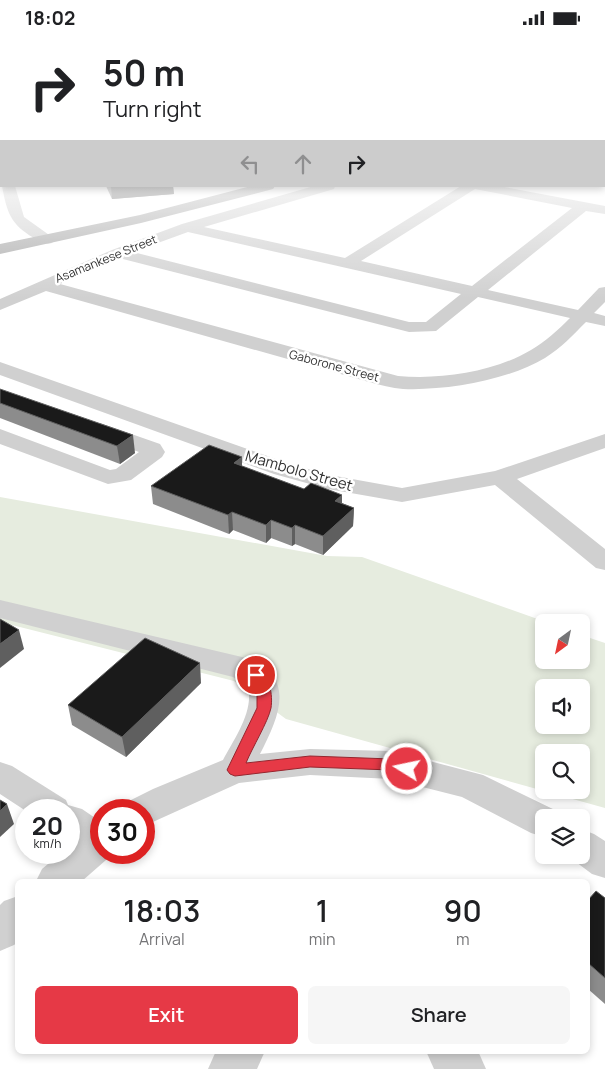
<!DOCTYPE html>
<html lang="en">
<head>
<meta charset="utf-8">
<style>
  body { margin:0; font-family:Manrope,sans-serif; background:#f6f6f6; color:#202124; height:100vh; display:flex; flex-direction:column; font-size:19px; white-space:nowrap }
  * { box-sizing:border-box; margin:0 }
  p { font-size:16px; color:#757577 }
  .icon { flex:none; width:28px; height:28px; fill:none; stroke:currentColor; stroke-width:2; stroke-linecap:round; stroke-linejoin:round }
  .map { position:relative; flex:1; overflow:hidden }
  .drawer { position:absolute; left:15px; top:844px; width:575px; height:175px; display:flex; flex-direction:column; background:#fff; border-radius:8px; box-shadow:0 2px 8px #0003 }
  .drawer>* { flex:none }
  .top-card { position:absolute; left:0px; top:0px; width:605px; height:152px; box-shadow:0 2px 8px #0003; background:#fff; color:#202124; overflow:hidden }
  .needle { width:32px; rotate:213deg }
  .tools { position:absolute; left:535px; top:579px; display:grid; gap:10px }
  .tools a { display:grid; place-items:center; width:55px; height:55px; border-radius:8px; background:#fff; box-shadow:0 2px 8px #0003; font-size:25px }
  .speed { position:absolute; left:15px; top:764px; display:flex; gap:10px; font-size:25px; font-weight:700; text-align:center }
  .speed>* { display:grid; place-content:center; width:65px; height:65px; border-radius:50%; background:#fff; box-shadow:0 2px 8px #0003; line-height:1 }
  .speed small { font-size:12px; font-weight:400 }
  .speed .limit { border:8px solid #d22; background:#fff; color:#111 }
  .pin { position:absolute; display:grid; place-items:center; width:42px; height:42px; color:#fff; margin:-21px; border:2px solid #fff; border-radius:50%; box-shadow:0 1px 5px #0007 }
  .me { position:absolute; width:55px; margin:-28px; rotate:280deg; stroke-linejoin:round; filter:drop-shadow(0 0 4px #0008) }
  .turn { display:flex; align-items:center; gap:18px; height:105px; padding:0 20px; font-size:22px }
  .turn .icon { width:65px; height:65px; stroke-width:2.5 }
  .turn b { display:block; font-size:35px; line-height:42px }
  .lanes { display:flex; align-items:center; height:48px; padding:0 20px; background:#0003; justify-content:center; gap:25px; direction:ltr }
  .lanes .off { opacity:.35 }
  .eta { display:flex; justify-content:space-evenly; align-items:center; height:85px; text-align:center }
  .eta b { font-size:30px; font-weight:600; line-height:35px }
  .cta { display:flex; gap:10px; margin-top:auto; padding:10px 20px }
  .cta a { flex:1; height:58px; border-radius:8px; background:#e63946; color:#fff; font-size:20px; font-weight:600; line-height:58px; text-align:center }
  .cta a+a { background:#f6f6f6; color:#202124 }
  .status { display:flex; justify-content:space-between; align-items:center; height:35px; padding:0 25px; background:#fff; direction:ltr }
  .status svg { height:14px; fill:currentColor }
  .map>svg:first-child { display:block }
</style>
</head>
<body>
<div class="status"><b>18:02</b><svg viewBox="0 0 49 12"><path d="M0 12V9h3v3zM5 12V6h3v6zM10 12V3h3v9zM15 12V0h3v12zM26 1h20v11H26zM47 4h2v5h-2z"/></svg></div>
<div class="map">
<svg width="605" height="1034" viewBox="0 0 605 1034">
  <rect width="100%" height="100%" fill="#fff"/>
  <path fill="#e6ecdf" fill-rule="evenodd" d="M0 462 327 521 362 522 546 587 544 588V625H581V600L605 608V773L286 684 234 646 0 587ZM544 652H581V690H544ZM544 718H581V755H544Z"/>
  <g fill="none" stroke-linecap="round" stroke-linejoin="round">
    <g fill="#d0d0d0" fill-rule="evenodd">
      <path d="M2 151H15L24 182 52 202 54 205 52 208C45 210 40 207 34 203 10 189 7 177 2 151Z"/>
      <path d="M314 151H335L334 154 204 192 345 223 461 151H499L605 171V179L586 176 488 255 578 275 599 253 605 252V267L594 278 605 281V291L586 287C573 300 561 313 545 323 509 345 445 356 403 354 392 353 380 350 369 347L46 256 0 275V264L112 215 182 189ZM475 154 572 173 472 251 361 226ZM188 197 461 259 426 287H409L133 217ZM119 223 409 297 436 296 478 262 570 283C558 295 545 307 531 315 494 337 441 345 398 341L60 249Z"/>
      <polygon points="0,327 290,429 330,440 402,453 495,436 605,399 605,413 517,444 605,514 605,535 596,533 495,450 402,467 328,454 274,439 0,340"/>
      <polygon points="100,388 160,409 165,417 162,422 131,445 108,449 0,409 0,394 110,435 116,434 139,417 92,400 89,395 92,390"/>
      <path d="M0 565 242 622C298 639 280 680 260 719L310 714 391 716 483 740 557 776 560 782H544V802L531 798 462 762 391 744 310 740 239 748 144 791V775H127L131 765 153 754 223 725C234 704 254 677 248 652L233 642 0 583Z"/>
      <polygon points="0,727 12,731 66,765 68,770 82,774 101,787 101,818 114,818 82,846 36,846 42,834 61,818 69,818 69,811 73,807 69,804 69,775 26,776 0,759"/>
      <polygon points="581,794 594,799 605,806 605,843 592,839 568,821 581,820"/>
      <polygon points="18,861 18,907 14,910 0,916 0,870 4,866"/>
      <polygon points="216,1016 265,1016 257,1034 208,1034"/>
      <polygon points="426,1016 478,1016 486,1034 434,1034"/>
    </g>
    <polygon fill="#ababab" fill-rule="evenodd" points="251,151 275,151 273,154 141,188 0,219 0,209 140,180"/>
  </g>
  <g fill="#8c8c8c">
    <polygon points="106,151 173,151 174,159 112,164"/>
    <polygon points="0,354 135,418 120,429 0,383"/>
    <polygon points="242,431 304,454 342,460 342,468 354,473 353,491 323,520 295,509 292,511 271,503 266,508 233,495 229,499 153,469 151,451"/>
    <polygon points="201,648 126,722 72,690 68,670"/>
    <polygon points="605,863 605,969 588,954 588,865"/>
  </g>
  <g fill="#5f5f5f">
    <polygon points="118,151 173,151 174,159 112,164 111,152"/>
    <polygon points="133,400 135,418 120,429 117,411"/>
    <polygon points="242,422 242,440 234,428"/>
    <polygon points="342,460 342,478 335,466"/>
    <polygon points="354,473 353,491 323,520 323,501"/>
    <polygon points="232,477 233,495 229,499 228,480"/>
    <polygon points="271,485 271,503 266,508 266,490"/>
    <polygon points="295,490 295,509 292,511 292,493"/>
    <polygon points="19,595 24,614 0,633 0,609"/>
    <polygon points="200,628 201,648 126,722 122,702"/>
    <polygon points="7,769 14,789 0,802 0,776"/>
  </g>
  <g fill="#1a1a1a" stroke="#5f5f5f">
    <polygon points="0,354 133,400 117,411 0,368"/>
    <polygon points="209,410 242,422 234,428 304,454 311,448 342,460 335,466 354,473 323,501 295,490 292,493 271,485 266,490 232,477 228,480 151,451"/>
    <polygon points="0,584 19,595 0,609"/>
    <polygon points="145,603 200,628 122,702 68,670"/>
    <polygon points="0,765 7,769 0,776"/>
    <polygon points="596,856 605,863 605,943 588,928 588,865"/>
  </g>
  <linearGradient id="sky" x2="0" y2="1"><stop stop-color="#9ec6ea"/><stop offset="0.45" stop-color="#fff"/><stop offset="1" stop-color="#fff" stop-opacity="0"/></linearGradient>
  <rect width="605" height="264" fill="url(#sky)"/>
  <path fill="#e63946" stroke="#96252e" d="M256 635C270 640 273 660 271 673 268 687 252 713 246 728L310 721 391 724 412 730 414 734 412 738 407 740 391 735 310 732 235 741 230 739 227 735 257 673V652L249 640 251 637Z"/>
  <g text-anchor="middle" stroke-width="5" stroke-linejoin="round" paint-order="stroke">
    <g font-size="12" fill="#333" stroke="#fff">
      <text transform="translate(106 224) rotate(-22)" y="4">Asamankese Street</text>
      <text transform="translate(334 331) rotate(15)" y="4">Gaborone Street</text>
    </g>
    <g font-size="15" fill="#333" stroke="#fff">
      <text transform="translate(299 436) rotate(16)" y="5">Mambolo Street</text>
    </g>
  </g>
</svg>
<div class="tools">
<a><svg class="needle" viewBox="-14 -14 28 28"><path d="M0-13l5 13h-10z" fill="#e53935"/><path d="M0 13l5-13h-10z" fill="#757577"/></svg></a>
<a><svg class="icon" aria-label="sound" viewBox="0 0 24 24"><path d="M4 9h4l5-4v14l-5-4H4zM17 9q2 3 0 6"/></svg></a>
<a><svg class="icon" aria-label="search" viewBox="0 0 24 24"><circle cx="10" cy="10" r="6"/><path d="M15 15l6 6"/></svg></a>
<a><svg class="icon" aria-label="layers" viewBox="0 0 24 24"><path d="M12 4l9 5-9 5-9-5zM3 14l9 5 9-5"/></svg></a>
</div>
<div class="speed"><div>20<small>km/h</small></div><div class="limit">30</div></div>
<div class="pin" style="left:256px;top:640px;background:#d93025"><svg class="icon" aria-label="arrive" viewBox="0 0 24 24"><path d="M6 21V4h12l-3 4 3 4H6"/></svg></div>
<svg class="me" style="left:407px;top:734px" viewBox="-20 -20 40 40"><circle r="17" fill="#e63946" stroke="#fff" stroke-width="3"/><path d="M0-11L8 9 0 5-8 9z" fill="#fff"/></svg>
<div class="top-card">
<div class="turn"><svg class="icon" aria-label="right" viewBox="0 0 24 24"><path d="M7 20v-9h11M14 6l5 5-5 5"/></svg><div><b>50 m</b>Turn right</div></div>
<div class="lanes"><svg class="icon off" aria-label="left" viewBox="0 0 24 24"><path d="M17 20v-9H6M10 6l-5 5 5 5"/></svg><svg class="icon off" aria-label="ahead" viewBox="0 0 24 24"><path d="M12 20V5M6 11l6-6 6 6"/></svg><svg class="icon" aria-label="right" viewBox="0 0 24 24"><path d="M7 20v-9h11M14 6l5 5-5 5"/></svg></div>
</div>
<section class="drawer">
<div class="eta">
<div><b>18:03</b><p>Arrival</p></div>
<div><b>1</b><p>min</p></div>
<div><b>90</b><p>m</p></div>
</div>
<div class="cta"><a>Exit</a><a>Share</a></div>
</section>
</div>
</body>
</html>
